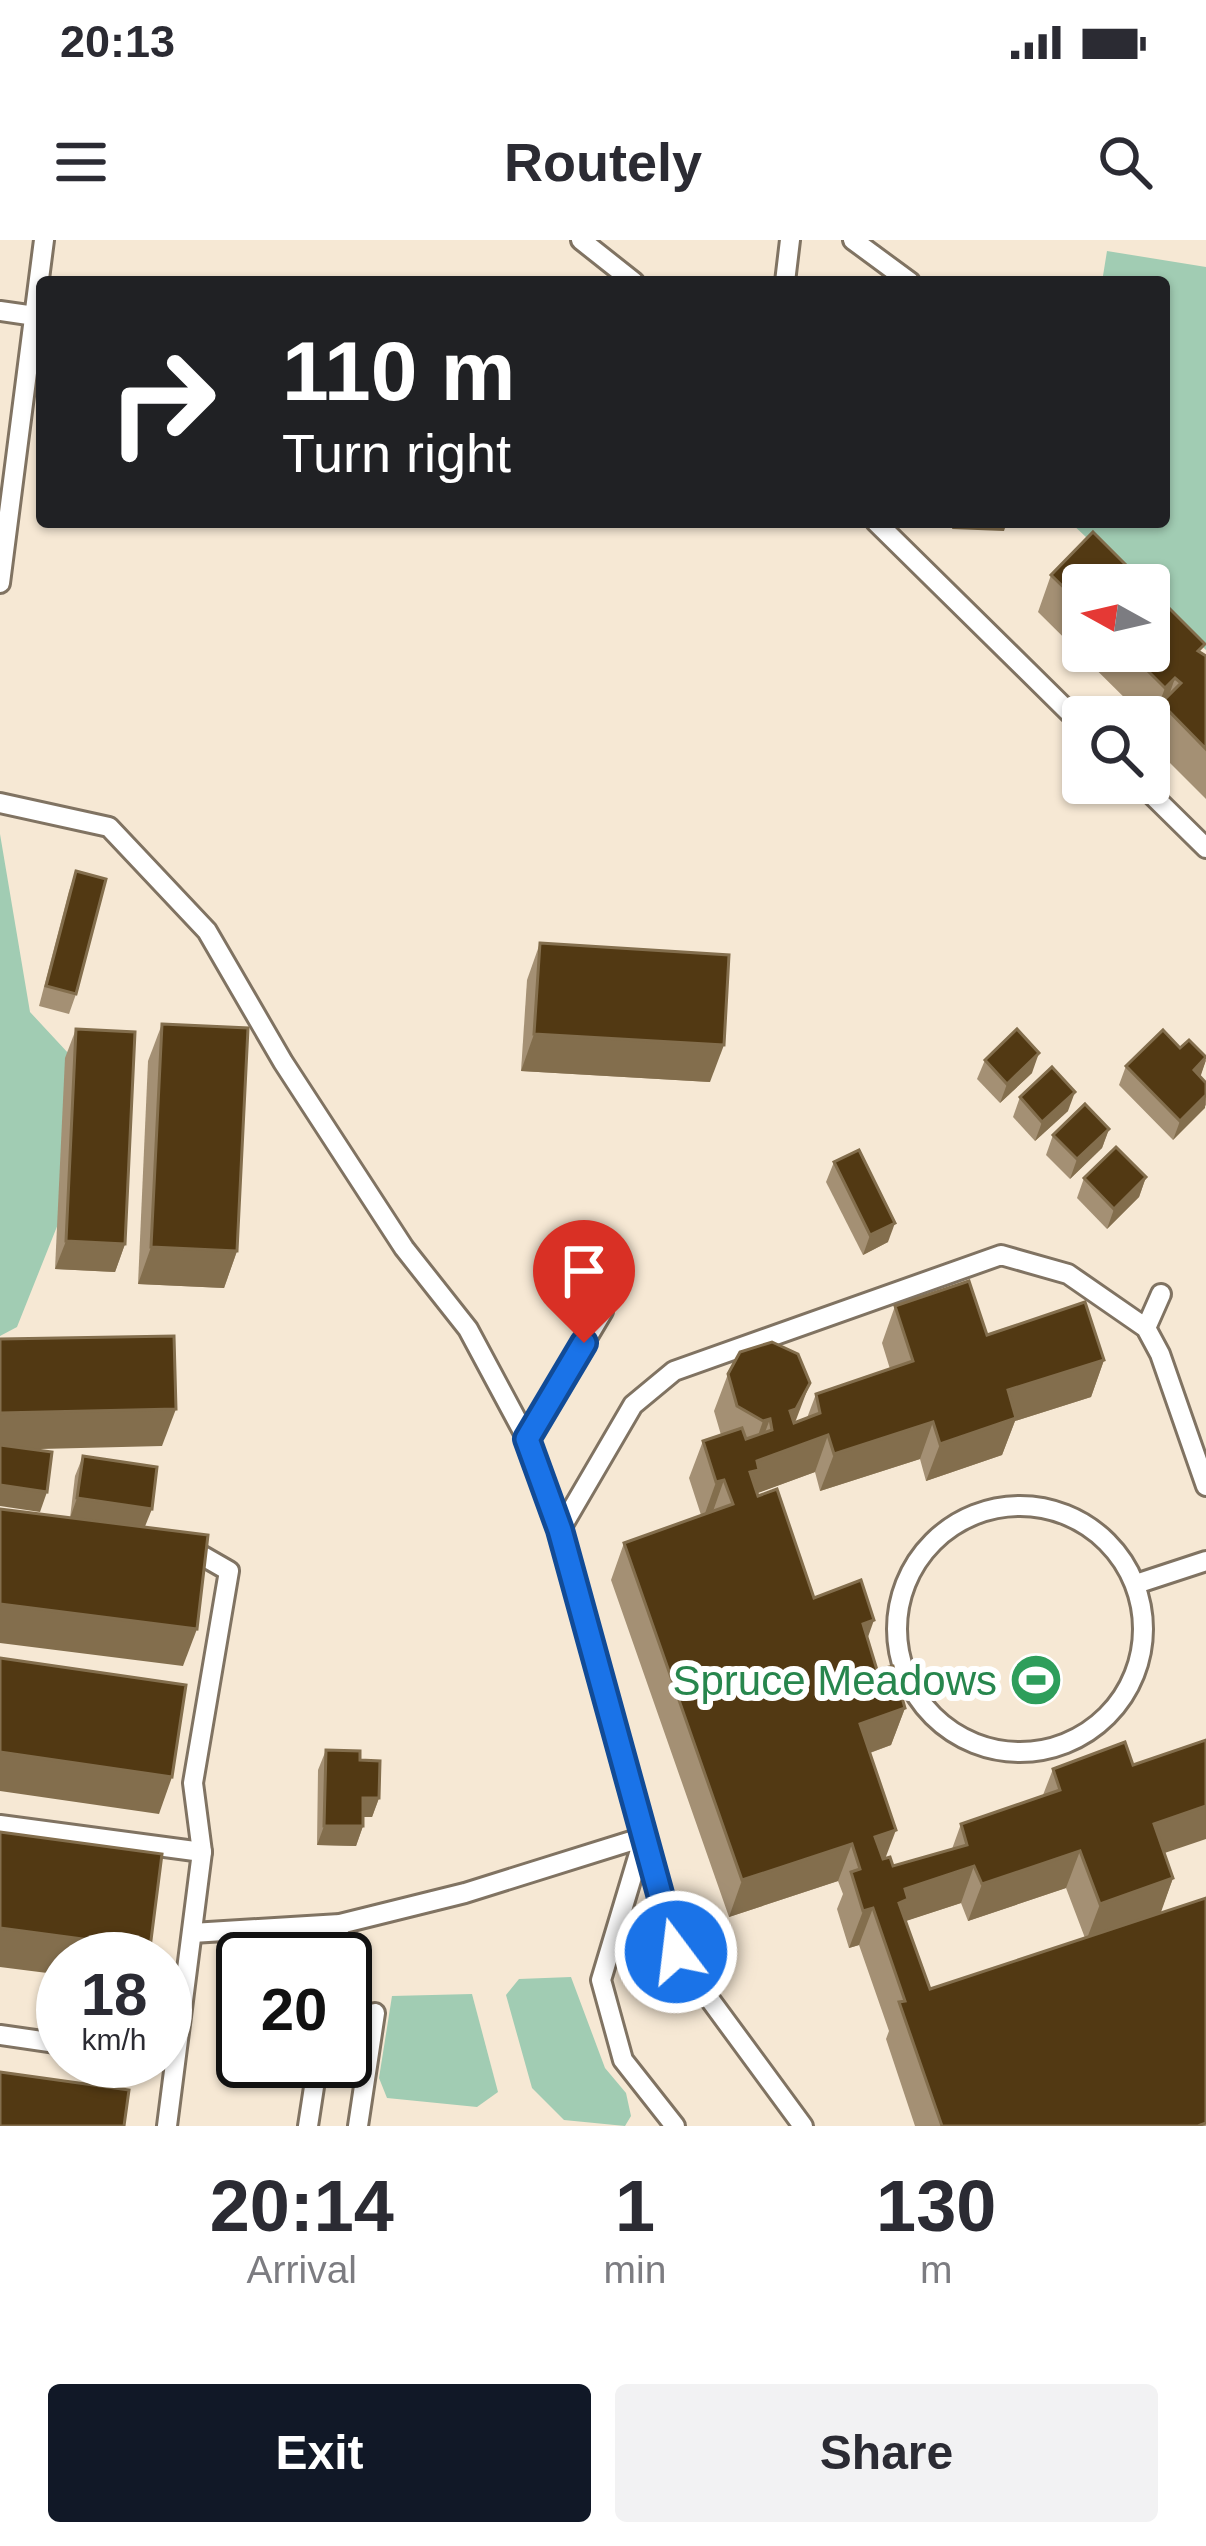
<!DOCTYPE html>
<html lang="en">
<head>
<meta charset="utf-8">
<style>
  body { margin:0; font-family:Arial,sans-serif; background:#f2f2f3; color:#2b2b33; height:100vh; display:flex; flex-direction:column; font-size:45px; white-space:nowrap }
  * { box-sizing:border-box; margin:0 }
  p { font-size:39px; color:#7c7c81 }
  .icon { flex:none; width:66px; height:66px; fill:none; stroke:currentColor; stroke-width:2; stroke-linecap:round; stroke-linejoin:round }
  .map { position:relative; height:1886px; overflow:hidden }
  .side { display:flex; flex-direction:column; background:#fff; flex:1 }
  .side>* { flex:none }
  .banner { position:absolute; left:36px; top:36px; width:1134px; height:252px; border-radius:12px; box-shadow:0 3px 9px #0004; background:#202124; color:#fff; overflow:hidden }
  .needle { width:78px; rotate:278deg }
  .controls { position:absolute; left:1062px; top:324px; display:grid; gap:24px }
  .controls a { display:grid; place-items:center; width:108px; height:108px; border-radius:12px; background:#fff; box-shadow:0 3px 9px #0004; font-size:60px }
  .speed { position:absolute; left:36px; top:1692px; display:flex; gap:24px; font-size:60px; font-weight:700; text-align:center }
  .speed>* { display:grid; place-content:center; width:156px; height:156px; border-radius:50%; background:#fff; box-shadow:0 3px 9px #0004; line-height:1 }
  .speed small { font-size:30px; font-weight:400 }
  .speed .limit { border:6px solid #111; border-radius:18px; background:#fff; color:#111 }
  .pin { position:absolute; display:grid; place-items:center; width:102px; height:102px; color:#fff; margin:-123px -51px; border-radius:50% 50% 50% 0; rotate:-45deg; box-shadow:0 0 12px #0007 }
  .pin .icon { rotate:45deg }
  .me { position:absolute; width:132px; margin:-66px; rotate:345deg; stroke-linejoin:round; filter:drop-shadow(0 0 9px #0008) }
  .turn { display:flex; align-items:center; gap:42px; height:252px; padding:0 48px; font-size:54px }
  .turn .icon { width:156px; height:156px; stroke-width:2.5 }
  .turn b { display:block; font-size:84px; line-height:102px }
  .eta { display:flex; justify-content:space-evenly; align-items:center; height:204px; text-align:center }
  .eta b { font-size:72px; font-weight:700; line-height:84px }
  .button { display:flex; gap:24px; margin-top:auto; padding:24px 48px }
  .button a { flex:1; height:138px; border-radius:12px; background:#111827; color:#fff; font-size:48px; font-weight:700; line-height:138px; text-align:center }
  .button a+a { background:#f2f2f3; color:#2b2b33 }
  .status { display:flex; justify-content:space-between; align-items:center; height:84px; padding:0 60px; background:#fff; direction:ltr }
  .status svg { height:33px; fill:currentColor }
  header { display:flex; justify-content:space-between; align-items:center; height:156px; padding:0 48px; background:#fff; font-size:54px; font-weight:700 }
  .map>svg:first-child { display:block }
</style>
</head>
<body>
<div class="status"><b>20:13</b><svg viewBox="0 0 49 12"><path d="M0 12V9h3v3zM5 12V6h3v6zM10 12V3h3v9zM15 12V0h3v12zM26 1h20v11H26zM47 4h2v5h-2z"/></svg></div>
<header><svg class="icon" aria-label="menu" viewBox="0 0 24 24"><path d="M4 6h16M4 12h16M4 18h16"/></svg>Routely<svg class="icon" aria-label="search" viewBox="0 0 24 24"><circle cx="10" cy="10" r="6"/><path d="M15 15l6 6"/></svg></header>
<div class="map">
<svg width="1206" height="1886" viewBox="0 0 1206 1886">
  <rect width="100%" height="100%" fill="#f6e8d4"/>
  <g fill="#a1ccb3">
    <polygon points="1107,11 1206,27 1206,410 1149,356 1149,345 1137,345 1070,282 1164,282 1164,42 1102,42"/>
    <polygon points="0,594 30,772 69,814 60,979 17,1087 0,1096"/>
    <polygon points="571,1737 605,1828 626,1853 631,1876 625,1886 564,1880 532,1848 506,1755 519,1739"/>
    <polygon points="472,1754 498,1852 477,1867 387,1858 379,1838 392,1756"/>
  </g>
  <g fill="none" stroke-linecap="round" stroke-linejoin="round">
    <g stroke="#807362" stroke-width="24">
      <g id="service">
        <polyline points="581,0 634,42"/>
        <polyline points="853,0 910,42"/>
        <polyline points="785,42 790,0"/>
        <polyline points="0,71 42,77"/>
        <polyline points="876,282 1083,486"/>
        <polyline points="0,343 44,0"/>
        <polyline points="1140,543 1206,608"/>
        <polyline points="0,563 109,587 207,691 283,822 404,1008 468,1089 527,1199 560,1290"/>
        <polyline points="1146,1088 1161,1054"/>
        <polyline points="527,1199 603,1071"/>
        <circle cx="1020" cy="1389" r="123"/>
        <polyline points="1136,1344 1206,1321"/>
        <polyline points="0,1585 202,1612"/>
        <polyline points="192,1693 340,1684 465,1653 644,1597 601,1740 623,1820 675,1886"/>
        <polyline points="334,1719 340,1684"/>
        <polyline points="0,1795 63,1804"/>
        <polyline points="167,1886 202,1612 193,1543 229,1331 189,1308"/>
        <polyline points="308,1886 318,1821"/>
        <polyline points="358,1886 375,1773"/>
        <polyline points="803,1886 675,1712 560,1290 633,1165 674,1131 1001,1015 1068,1034 1146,1088 1160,1114 1206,1246"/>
      </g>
    </g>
    <use href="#service" stroke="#fff" stroke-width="18"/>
  </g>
  <g fill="#a49074" fill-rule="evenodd">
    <polygon points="1051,335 1083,345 1083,411 1149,411 1202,414 1206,416 1206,559 1149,502 1149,496 1154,483 1151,485 1149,482 1149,477 1144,477 1038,372"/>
    <polygon points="76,631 76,754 69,774 39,766 69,651"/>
    <polygon points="540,703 710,842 521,831 527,740"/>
    <polygon points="162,784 237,1011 224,1048 138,1044 148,821"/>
    <polygon points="76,789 125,1004 115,1032 55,1029 65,818"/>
    <polygon points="1180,808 1206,820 1200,836 1206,843 1206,865 1173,900 1119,845 1126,826"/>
    <polygon points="985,820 1032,833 1000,863 977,839"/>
    <polygon points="1020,857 1068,871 1035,901 1013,877"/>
    <polygon points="1109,889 1102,908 1070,939 1046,915 1053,895"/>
    <polygon points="834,922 888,1002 863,1015 826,942"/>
    <polygon points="1146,937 1139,957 1107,989 1077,958 1084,938"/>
    <path d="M895 1066 987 1095 1104 1120 1091 1157 1015 1181 1002 1215 926 1241 920 1219 820 1251 815 1232 757 1253 814 1358 868 1399 877 1430 905 1468 891 1505 870 1513 885 1618 893 1626 952 1609 961 1584 1043 1555 1053 1529 1164 1613 1173 1638 1160 1673 1206 1886H915L886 1799 889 1791 859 1705 849 1708 837 1669 843 1654 838 1641 729 1677 611 1340 624 1303 701 1275 689 1238 703 1201 721 1195 714 1171 728 1134 795 1183 807 1178 816 1154 890 1129 882 1103ZM1066 1648 1085 1698 930 1749 905 1681 961 1663 968 1681Z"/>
    <polygon points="83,1216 145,1287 183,1426 70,1278 75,1236"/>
    <polygon points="326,1510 360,1520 379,1558 372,1577 363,1577 363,1586 356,1606 317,1605 318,1530"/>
  </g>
  <g fill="#836e4d">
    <polygon points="954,282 1007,282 1004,291 952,289"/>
    <polygon points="1175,438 1165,467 1161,463 1151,485 1165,448"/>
    <polygon points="534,794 724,805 710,842 521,831"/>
    <polygon points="1039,813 1032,833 1000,863 1007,844"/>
    <polygon points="1206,820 1200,838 1194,830"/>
    <polygon points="1075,852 1068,871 1035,901 1042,882"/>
    <polygon points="1206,855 1205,868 1173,900 1180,881"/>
    <polygon points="1109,889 1102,908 1070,939 1077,919"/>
    <polygon points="1146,937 1139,957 1107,989 1114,969"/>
    <polygon points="895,983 888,1002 863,1015 870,995"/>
    <polygon points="66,1001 125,1004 115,1032 55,1029"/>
    <polygon points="151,1007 237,1011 224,1048 138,1044"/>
    <polygon points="1104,1120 1091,1157 1015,1181 1002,1215 926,1241 940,1204 1008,1150"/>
    <polygon points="810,1143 796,1180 783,1206 790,1171"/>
    <polygon points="176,1169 162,1206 0,1210 0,1173"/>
    <polygon points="770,1179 756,1216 750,1218 763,1181"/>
    <polygon points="933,1182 920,1219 820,1251 834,1214"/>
    <polygon points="828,1195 815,1232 750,1256 750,1232 757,1221"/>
    <polygon points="724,1240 711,1277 703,1279 716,1242"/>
    <polygon points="0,1245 47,1252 40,1272 0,1266"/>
    <polygon points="77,1258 152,1269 144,1289 70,1278"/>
    <polygon points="0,1364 197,1389 183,1426 0,1403"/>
    <polygon points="874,1380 861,1417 863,1384"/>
    <polygon points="905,1468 891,1505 847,1521 860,1484"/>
    <polygon points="0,1512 172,1537 159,1574 0,1551"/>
    <polygon points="363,1558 379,1558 372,1577 356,1577"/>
    <polygon points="1206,1566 1206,1599 1141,1621 1154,1584"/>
    <polygon points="324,1586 363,1586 356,1606 317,1605"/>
    <polygon points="896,1590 882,1627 875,1597"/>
    <polygon points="852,1604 838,1641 729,1677 742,1640"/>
    <polygon points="1080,1611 1066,1648 968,1681 982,1644"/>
    <polygon points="974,1626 961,1663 900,1683 885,1700 905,1649"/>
    <polygon points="1173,1638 1160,1675 1086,1701 1100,1664"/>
    <polygon points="873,1668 859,1705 849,1708 863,1671"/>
    <polygon points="0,1688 150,1708 146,1719 63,1719 63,1735 0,1727"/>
  </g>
  <g fill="#523913" stroke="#836e4d" stroke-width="3">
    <polygon points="1093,292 1146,345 1083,345 1083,366 1051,335"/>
    <polygon points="1149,348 1205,404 1198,411 1206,416 1206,509 1161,463 1181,443 1175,438 1165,448 1128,411 1149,411"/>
    <polygon points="76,631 106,639 76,754 46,746"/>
    <polygon points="540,703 729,715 724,805 534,794"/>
    <polygon points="162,784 248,788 237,1011 151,1007"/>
    <polygon points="76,789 135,792 125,1004 66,1001"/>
    <polygon points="1017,789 1039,813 1007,844 985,820"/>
    <polygon points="1163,790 1180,808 1189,800 1206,817 1194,830 1206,843 1206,855 1180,881 1126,826"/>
    <polygon points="1052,827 1075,852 1042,882 1020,857"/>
    <polygon points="1085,864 1109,889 1077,919 1053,895"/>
    <polygon points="1116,907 1146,937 1114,969 1084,938"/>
    <polygon points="859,910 895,983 870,995 834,922"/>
    <polygon points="969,1041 987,1095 1085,1062 1104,1120 1008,1150 1016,1178 940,1204 933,1182 834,1214 828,1195 757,1221 759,1230 750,1232 758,1256 777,1249 814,1358 861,1340 874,1380 863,1384 877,1430 893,1426 905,1468 860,1484 896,1590 875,1597 883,1619 890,1617 893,1626 967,1605 961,1584 1060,1550 1053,1529 1125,1502 1133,1525 1206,1500 1206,1566 1154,1584 1173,1638 1100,1664 1080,1611 982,1644 974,1626 905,1649 908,1659 899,1663 930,1749 1206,1658 1206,1883 1198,1886 942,1886 899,1762 905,1761 873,1668 863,1671 851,1632 860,1629 852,1604 742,1640 624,1303 733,1264 724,1240 716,1242 703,1201 742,1188 746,1199 772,1190 770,1179 763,1181 737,1166 728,1134 740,1112 772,1102 798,1114 810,1143 796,1169 790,1171 794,1183 820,1173 816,1154 913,1121 895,1066"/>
    <polygon points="174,1096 176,1169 0,1173 0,1099"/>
    <polygon points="0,1205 52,1212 47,1252 0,1245"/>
    <polygon points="83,1216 157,1227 152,1269 77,1258"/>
    <polygon points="0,1269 208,1295 197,1389 0,1364"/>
    <polygon points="0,1418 186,1445 172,1537 0,1512"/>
    <polygon points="326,1510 360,1511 360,1520 380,1521 379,1558 363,1558 363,1586 324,1586"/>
    <polygon points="0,1592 162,1614 150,1708 0,1688"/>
    <polygon points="0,1832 129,1850 124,1886 0,1886"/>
  </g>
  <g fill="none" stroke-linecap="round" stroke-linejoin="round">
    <g stroke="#114b97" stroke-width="30">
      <polyline id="route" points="584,1103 527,1199 560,1290 676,1712"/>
    </g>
    <use href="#route" stroke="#1a73e8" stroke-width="21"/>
  </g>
  <defs>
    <g id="stadium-disc" transform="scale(2.7)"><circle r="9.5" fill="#2e9e5b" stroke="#fff"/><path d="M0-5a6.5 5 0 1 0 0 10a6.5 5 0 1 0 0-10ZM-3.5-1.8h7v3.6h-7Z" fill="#fff"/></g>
  </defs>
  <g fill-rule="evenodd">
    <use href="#stadium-disc" x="1036" y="1440"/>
  </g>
  <g text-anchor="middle" stroke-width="12" stroke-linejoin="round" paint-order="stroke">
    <g font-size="42" fill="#27864d" stroke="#fff" text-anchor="end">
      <text x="997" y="1455">Spruce Meadows</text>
    </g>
  </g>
</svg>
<div class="controls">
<a><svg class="needle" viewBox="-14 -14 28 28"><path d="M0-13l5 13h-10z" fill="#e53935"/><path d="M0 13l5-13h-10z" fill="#7c7c81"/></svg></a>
<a><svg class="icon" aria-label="search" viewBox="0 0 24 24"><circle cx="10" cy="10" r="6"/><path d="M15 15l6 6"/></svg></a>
</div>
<div class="speed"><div>18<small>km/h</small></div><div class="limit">20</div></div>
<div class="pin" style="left:584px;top:1103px;background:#d93025"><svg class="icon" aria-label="arrive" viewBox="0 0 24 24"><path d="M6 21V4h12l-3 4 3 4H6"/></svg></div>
<svg class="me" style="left:676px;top:1712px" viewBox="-20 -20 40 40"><circle r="17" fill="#1a73e8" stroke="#fff" stroke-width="3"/><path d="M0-11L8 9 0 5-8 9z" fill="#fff"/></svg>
<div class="banner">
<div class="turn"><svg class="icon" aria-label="right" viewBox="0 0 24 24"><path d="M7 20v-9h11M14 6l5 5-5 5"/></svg><div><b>110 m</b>Turn right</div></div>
</div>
</div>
<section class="side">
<div class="eta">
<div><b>20:14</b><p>Arrival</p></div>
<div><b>1</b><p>min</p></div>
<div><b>130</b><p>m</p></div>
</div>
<div class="button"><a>Exit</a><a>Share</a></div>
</section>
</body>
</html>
